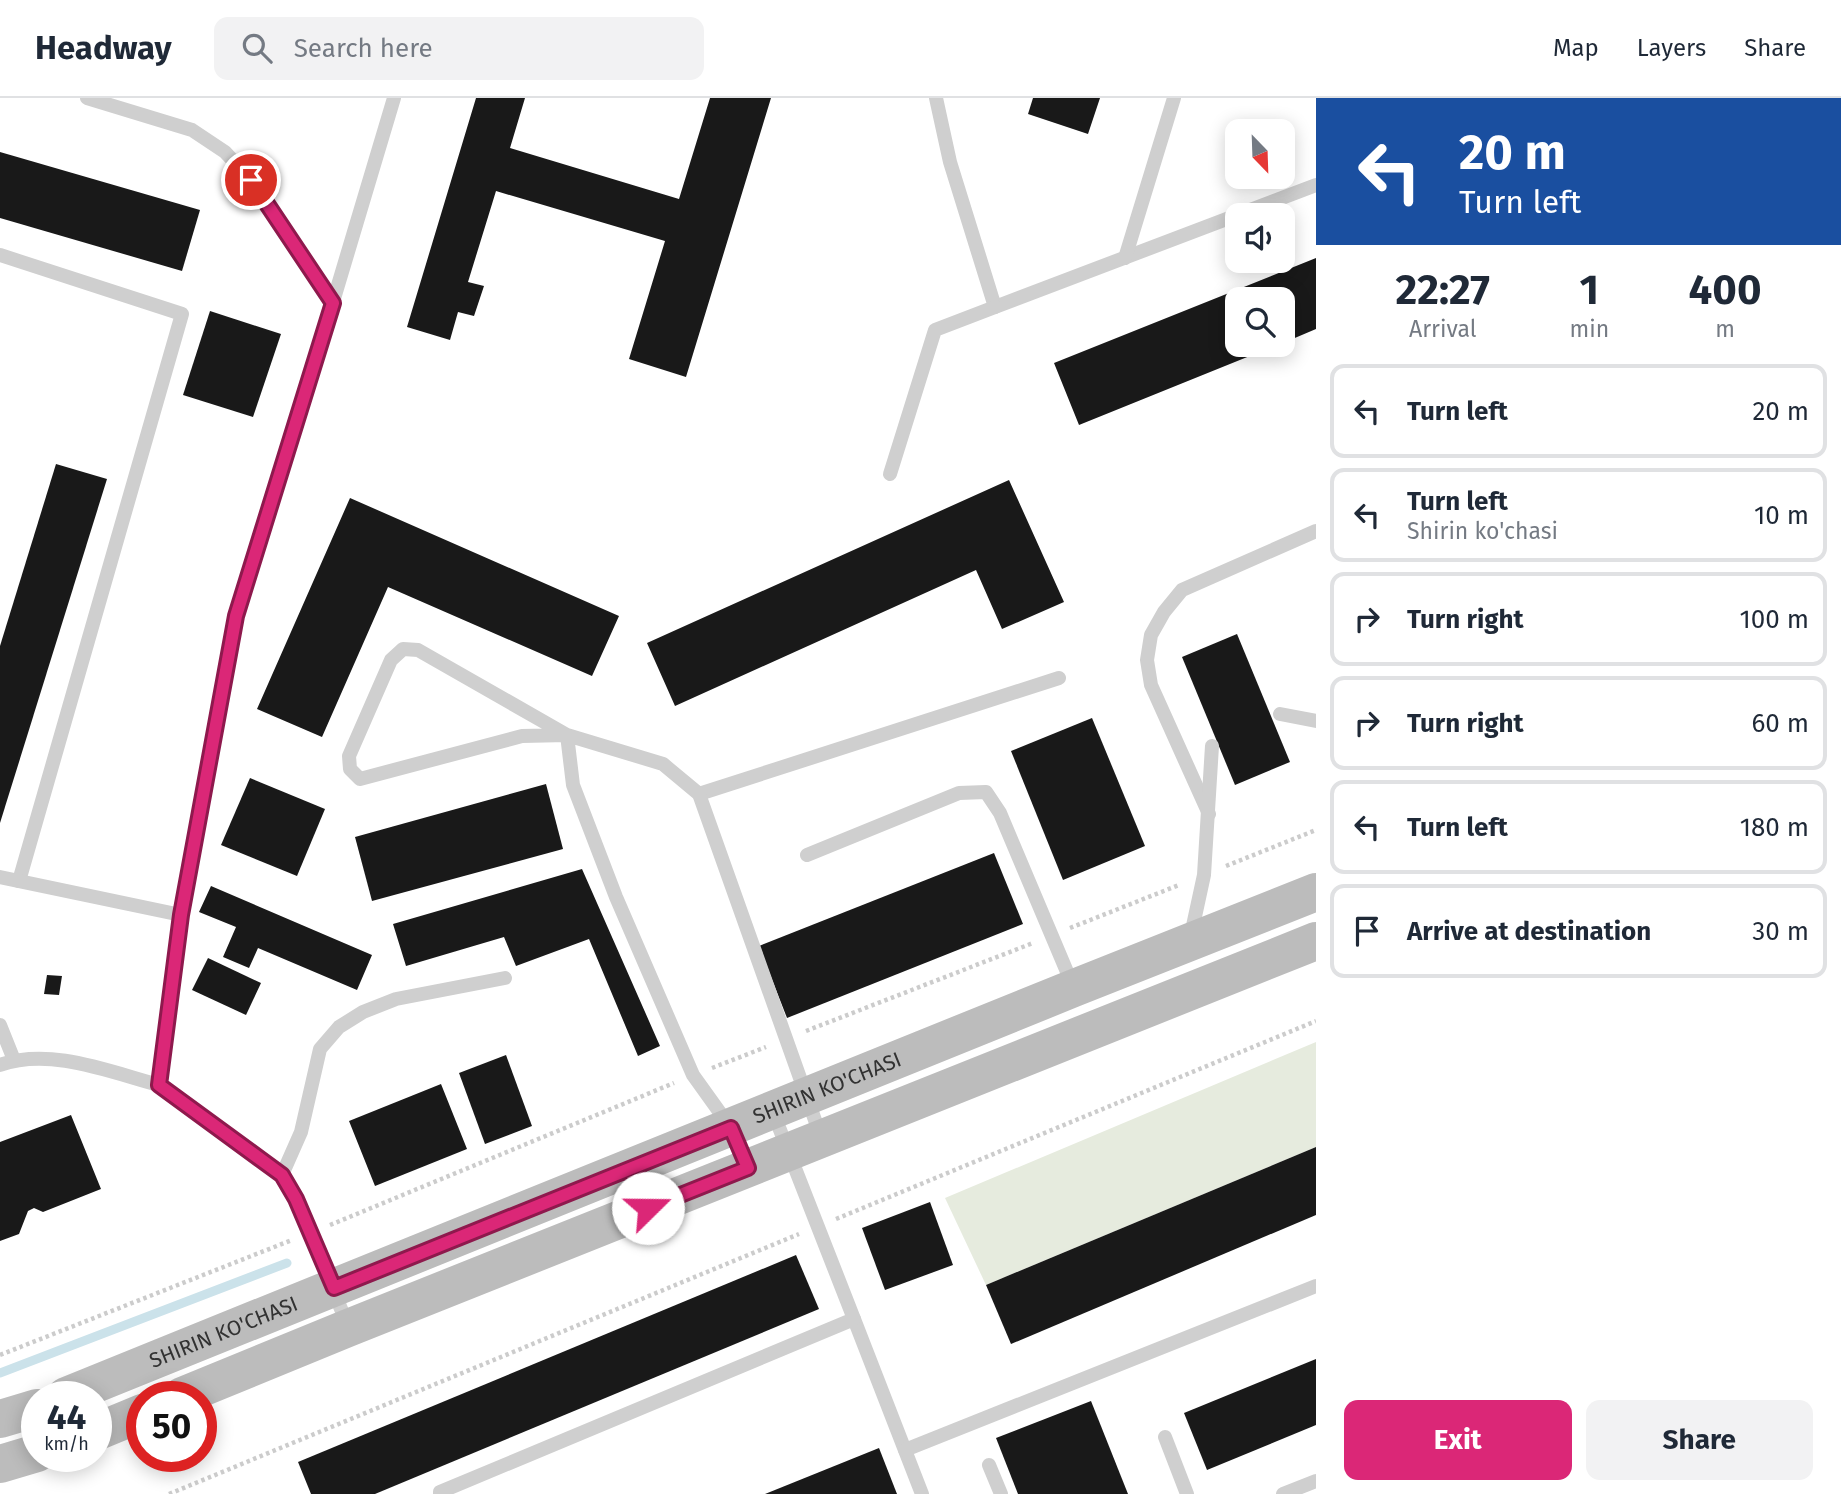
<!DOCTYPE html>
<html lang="en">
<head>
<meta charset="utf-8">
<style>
  body { margin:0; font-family:"Fira Sans",sans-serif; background:#f2f2f3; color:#1f2937; height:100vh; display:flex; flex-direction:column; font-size:26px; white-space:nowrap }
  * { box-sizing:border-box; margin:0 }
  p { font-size:23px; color:#747a83 }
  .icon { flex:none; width:38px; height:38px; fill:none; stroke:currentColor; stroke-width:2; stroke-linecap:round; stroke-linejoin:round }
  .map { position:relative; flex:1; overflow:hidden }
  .panel { display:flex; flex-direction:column; background:#fff; width:525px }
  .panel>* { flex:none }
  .guide { background:#1a4fa0; color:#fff; overflow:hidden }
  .needle { width:46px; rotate:157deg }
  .tools { position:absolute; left:1225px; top:21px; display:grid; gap:14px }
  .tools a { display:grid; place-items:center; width:70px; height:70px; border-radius:14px; background:#fff; box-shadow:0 4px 18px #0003; font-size:35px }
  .speed { position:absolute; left:21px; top:1283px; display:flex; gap:14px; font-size:35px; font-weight:700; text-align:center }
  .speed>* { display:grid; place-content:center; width:91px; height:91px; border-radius:50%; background:#fff; box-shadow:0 4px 18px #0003; line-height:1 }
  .speed small { font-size:18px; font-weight:400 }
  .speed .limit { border:10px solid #d22; background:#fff; color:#111 }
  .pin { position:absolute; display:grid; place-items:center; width:60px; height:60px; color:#fff; margin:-30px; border:4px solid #fff; border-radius:50%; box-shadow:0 2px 7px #0007 }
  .me { position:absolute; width:77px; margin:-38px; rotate:68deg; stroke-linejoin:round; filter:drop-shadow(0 0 5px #0008) }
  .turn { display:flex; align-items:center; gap:24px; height:147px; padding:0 28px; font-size:32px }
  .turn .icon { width:91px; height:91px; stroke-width:2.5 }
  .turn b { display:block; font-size:49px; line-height:60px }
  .eta { display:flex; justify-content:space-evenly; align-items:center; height:119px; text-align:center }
  .eta b { font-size:42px; font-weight:700; line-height:49px }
  .action { display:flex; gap:14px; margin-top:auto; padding:14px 28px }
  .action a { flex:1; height:80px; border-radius:14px; background:#db2777; color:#fff; font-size:28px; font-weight:700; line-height:80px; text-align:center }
  .action a+a { background:#f2f2f3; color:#1f2937 }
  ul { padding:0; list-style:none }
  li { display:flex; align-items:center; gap:21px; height:94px; margin:0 14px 10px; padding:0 14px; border:4px solid #e0e1e3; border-radius:14px }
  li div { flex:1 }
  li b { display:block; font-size:26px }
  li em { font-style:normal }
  header { display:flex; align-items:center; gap:42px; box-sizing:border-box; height:98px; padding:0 35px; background:#fff; border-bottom:2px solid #e0e1e3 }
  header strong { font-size:33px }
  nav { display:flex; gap:38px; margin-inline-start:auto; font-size:24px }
  .search { width:490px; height:63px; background:#f2f2f3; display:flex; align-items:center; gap:18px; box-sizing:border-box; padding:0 24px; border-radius:14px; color:#747a83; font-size:26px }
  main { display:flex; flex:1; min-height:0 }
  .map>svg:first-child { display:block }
</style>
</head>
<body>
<header>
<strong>Headway</strong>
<div class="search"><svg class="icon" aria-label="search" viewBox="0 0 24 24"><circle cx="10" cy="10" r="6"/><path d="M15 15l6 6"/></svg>Search here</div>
<nav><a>Map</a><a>Layers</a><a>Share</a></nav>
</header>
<main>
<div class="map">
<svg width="1316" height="1396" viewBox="0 0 1316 1396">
  <rect width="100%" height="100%" fill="#fff"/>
  <polygon fill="#e6ebde" points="1316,944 1316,1049 986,1187 945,1100"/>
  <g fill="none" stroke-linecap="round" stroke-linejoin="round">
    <polyline stroke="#cbe2ea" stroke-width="9" points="0,1275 287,1165"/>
  </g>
  <g fill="#191919">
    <polygon points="476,0 525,0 510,50 679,101 710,0 771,0 686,279 629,261 665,143 496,93 468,184 484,188 474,218 458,214 450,242 407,229"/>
    <polygon points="1033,0 1100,0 1088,36 1028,16"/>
    <polygon points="0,54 200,112 182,173 0,120"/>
    <polygon points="1316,160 1316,231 1283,245 1283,201 1237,201 1237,247 1277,247 1079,327 1054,265"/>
    <polygon points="210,213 281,236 253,319 183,297"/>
    <polygon points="56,366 107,381 0,725 0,548"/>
    <polygon points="1009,382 1064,504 1002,531 976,472 675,608 647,545"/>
    <polygon points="350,400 619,518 592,578 388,489 322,639 257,611"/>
    <polygon points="1237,536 1290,664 1235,687 1182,559"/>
    <polygon points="1092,620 1145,748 1063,782 1011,653"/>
    <polygon points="250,680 325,711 297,778 221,747"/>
    <polygon points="546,686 563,751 372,803 355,739"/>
    <polygon points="994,755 1023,826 787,920 759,848"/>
    <polygon points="582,771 660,948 638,958 589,841 516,868 504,839 406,868 393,826"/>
    <polygon points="211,788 372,857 357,892 258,850 249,870 223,859 236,829 199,814"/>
    <polygon points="208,860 261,885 246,917 192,892"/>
    <polygon points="47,877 62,878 59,897 44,896"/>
    <polygon points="506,957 532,1028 485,1046 459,975"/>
    <polygon points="441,986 467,1051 375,1088 349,1023"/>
    <polygon points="71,1017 101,1091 43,1114 34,1110 28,1113 19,1136 0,1143 0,1044"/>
    <polygon points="1316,1049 1316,1117 1011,1246 986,1187"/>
    <polygon points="930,1104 953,1167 885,1192 862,1130"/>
    <polygon points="796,1157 819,1211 375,1396 311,1396 298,1364"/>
    <polygon points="1316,1261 1316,1327 1207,1372 1184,1315"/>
    <polygon points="1091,1303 1128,1396 1018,1396 996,1340"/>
    <polygon points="879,1350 897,1396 765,1396"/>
  </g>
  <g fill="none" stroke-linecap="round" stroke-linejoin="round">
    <g stroke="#ccc" stroke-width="4.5" stroke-dasharray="3.5 3.5" stroke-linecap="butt">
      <polyline points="1226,768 1316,732"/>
      <polyline points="1070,830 1179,787"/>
      <polyline points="806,933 1033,845"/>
      <polyline points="712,970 766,949"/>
      <polyline points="836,1121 1316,923"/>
      <polyline points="330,1127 674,985"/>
      <polyline points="0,1257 292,1142"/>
      <polyline points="169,1396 799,1136"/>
    </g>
    <g stroke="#cfcfcf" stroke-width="14">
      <polyline points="87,0 192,32 225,54 251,82 333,204"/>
      <polyline points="936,0 950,64 995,209 1316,87"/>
      <polyline points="0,157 182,216 19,783"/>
      <polyline points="1125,160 1174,0"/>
      <polyline points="890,376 935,232 995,209"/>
      <polyline points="1280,616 1316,623"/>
      <polyline points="699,696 1059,580"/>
      <polyline points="1209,716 1151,587 1147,562 1151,537 1164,514 1182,492 1316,433"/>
      <polyline points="807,757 959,695 986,694 1000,715 1073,888"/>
      <polyline points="0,779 181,817"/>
      <polyline points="1191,837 1204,777 1212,648"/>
      <polyline points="0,927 14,962"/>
      <path d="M0 967C50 949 110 974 159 987"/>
      <polyline points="747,1068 731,1030 693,977 616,799 573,687 567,637 418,552 403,551 391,562 349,658 350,671 360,681 522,638 567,637 663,666 699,696 821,1039"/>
      <polyline points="282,1077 301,1034 320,951 339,929 363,914 396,901 505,880"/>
      <polyline points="854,1221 922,1396"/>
      <polyline points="348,1228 296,1101 282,1077 159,987 181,817 236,518 333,204 394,0"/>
      <polyline points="1165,1339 1187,1396"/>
      <polyline points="905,1352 1316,1188"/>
      <polyline points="989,1367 1001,1396"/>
      <polyline points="440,1396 440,1394 854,1221 773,1014"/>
      <polyline points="1283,1396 1316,1383"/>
    </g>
    <g stroke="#bcbcbc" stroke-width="38">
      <path id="s1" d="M66 1298 1074 890 1316 794"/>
      <polyline points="182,1298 348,1230 1316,843"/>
      <polyline points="0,1321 37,1310"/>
      <polyline points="96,1334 142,1315"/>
      <polyline points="0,1366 37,1355"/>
    </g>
  </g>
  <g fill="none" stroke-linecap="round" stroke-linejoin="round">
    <g stroke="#8e194d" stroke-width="18">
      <polyline id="route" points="251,82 333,205 236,518 181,817 159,987 282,1077 296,1101 334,1190 731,1030 748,1070 648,1110"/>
    </g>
    <use href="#route" stroke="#db2777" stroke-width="12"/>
  </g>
  <g text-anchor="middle" stroke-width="7" stroke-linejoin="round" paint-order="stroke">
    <g font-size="21" fill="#323232" stroke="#fff">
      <text dy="7" stroke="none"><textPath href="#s1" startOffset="821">SHIRIN KO'CHASI</textPath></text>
      <text dy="7" stroke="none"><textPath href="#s1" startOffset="170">SHIRIN KO'CHASI</textPath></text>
    </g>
  </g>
</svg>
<div class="tools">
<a><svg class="needle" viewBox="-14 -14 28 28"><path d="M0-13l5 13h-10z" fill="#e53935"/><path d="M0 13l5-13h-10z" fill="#747a83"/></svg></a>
<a><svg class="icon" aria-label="sound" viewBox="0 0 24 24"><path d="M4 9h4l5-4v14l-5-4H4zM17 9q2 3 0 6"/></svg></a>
<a><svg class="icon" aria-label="search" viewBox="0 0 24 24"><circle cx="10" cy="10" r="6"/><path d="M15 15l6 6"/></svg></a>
</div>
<div class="speed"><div>44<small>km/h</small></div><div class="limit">50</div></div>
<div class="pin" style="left:251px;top:82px;background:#d93025"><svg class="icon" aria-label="arrive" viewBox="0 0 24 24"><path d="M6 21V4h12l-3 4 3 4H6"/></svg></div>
<svg class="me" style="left:648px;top:1110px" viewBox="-20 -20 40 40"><circle r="19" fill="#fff"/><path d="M0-13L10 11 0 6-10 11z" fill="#db2777"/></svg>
</div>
<section class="panel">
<div class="guide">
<div class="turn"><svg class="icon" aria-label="left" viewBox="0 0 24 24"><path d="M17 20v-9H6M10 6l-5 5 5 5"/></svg><div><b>20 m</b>Turn left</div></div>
</div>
<div class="eta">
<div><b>22:27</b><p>Arrival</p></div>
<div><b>1</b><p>min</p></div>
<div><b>400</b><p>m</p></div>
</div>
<ul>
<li><svg class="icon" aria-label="left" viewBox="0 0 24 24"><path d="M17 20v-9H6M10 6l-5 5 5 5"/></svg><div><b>Turn left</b></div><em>20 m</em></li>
<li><svg class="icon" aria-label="left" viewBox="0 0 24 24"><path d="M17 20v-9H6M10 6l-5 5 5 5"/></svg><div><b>Turn left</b><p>Shirin ko'chasi</p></div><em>10 m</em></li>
<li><svg class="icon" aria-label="right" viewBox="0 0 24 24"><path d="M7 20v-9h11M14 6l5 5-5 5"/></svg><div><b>Turn right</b></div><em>100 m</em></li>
<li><svg class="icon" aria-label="right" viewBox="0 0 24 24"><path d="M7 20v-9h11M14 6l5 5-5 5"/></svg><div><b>Turn right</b></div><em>60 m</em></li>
<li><svg class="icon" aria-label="left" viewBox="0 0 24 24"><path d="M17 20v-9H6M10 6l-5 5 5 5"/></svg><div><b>Turn left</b></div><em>180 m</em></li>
<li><svg class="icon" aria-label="arrive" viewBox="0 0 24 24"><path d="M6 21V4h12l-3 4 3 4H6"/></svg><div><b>Arrive at destination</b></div><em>30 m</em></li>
</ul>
<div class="action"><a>Exit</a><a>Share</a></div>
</section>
</main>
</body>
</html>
